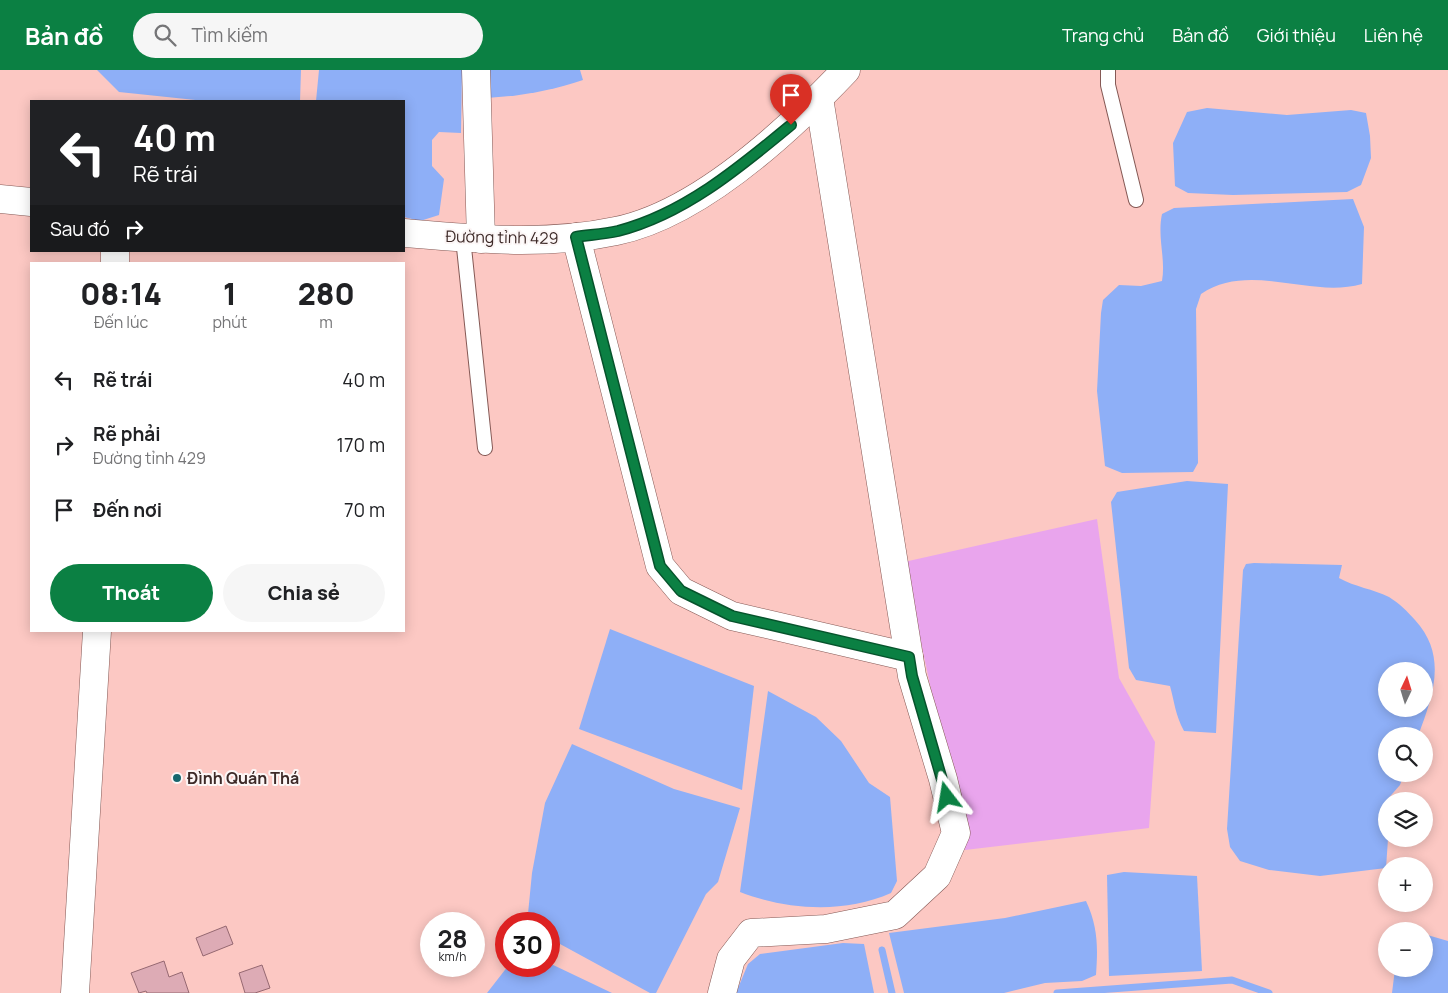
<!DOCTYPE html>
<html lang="vi">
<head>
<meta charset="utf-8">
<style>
  body { margin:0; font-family:Manrope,sans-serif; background:#f6f6f6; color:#202124; height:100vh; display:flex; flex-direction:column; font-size:19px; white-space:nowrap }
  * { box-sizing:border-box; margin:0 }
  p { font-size:16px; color:#757577 }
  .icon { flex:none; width:28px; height:28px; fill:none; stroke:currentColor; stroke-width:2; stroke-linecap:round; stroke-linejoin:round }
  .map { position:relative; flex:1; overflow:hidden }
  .panel { position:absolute; left:30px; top:192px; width:375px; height:370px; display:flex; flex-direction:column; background:#fff; border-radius:0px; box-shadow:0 2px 12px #0003 }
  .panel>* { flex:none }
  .guide { position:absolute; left:30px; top:30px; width:375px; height:152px; border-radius:0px; box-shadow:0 2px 12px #0003; background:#202124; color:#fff; overflow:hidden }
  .needle { width:32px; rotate:4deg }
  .buttons { position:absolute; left:1378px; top:592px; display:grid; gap:10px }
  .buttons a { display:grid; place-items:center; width:55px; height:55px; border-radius:50%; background:#fff; box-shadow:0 2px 12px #0003; font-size:25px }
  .speed { position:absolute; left:420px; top:842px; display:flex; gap:10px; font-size:25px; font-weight:700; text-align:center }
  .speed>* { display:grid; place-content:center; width:65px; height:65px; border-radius:50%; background:#fff; box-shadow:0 2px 12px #0003; line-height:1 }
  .speed small { font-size:12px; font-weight:400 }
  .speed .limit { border:8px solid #d22; background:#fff; color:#111 }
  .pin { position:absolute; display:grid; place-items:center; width:42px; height:42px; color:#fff; margin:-51px -21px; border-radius:50% 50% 50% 0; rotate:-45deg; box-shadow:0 0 5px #0007 }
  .pin .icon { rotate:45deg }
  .me { position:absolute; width:55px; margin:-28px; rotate:346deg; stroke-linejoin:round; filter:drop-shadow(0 0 4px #0008) }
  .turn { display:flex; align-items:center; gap:18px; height:105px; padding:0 20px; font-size:22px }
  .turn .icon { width:65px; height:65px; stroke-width:2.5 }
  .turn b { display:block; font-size:35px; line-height:42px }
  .then { display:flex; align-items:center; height:48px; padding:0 20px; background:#0003; gap:10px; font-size:19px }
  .eta { display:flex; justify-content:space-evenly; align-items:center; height:85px; text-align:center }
  .eta b { font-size:30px; font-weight:800; line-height:35px }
  .button { display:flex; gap:10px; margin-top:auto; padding:10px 20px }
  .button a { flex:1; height:58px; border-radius:30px; background:#0b8043; color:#fff; font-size:20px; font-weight:800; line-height:58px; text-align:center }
  .button a+a { background:#f6f6f6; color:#202124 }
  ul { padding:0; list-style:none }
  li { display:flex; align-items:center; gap:15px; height:65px; padding:0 20px }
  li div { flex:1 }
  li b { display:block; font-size:19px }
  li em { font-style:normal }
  header { display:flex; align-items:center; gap:30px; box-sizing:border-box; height:70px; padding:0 25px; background:#0b8043; color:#fff }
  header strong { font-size:24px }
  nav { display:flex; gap:28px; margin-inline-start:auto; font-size:18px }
  .search { width:350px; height:45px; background:#f6f6f6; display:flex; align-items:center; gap:12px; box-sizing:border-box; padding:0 18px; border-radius:28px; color:#757577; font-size:19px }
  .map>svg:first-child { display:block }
</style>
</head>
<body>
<header>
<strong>Bản đồ</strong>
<div class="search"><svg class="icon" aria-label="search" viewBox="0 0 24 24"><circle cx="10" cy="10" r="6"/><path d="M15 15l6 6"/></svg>Tìm kiếm</div>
<nav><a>Trang chủ</a><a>Bản đồ</a><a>Giới thiệu</a><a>Liên hệ</a></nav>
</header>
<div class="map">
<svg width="1448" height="923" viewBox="0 0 1448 923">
  <rect width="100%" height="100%" fill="#fcc8c3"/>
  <polygon fill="#e9a5ed" points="1097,449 1119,608 1155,672 1149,758 965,780 904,492"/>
  <g fill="#8eaff7" fill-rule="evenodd">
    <polygon points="97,0 301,0 300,31 205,31 119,22"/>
    <polygon points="319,0 462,0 461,63 439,62 432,70 432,96 444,109 439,145 420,151 404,147 404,31 316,31"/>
    <path d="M486 0H580L583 10C551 21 520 26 487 28Z"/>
    <polygon points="1207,38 1287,45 1351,40 1366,43 1370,66 1371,88 1361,115 1347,122 1233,125 1188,123 1175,116 1173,73 1187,42"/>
    <path d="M1353 129 1364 157 1362 214C1310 229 1250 191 1201 224L1196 239 1198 393 1193 402 1122 403 1105 396 1097 321 1101 243 1103 230 1119 215 1141 216 1162 211C1166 189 1157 167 1162 144L1174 138Z"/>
    <path d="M1187 411 1228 414 1216 663 1184 661C1175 644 1175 634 1170 616L1136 610 1129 598 1111 432 1117 422Z"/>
    <path d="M1254 493 1342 495 1339 508C1355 517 1373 519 1389 527 1399 533 1408 542 1415 550 1448 586 1433 626 1418 666H1386V704H1404L1400 715 1386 731 1388 769 1386 798 1320 806 1269 800 1240 791 1230 777 1227 759 1243 500 1246 494ZM1424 601V639H1386V601Z"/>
    <polygon points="610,559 754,616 742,720 579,659"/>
    <path d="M768 621 816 647 841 671 869 713 890 727 897 811 891 823C844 844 787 840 740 822Z"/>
    <polygon points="572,674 674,719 740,738 718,812 706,824 656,923 650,923 549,868 549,854 527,854 532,803 545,733"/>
    <polygon points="1124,802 1197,806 1202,901 1109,906 1107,805"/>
    <path d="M1086 831C1098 857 1098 877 1096 905L1082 911 1045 913 1004 923H904L889 863 1005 848Z"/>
    <polygon points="1424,864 1448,871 1448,923 1392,923 1395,899 1424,899"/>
    <polygon points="843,873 864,874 874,923 736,923 748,894 760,884"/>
    <polygon points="549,893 612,923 487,923 508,896 549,896"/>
  </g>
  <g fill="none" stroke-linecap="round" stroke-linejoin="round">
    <g stroke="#8eaff7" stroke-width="7">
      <polyline points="882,880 892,923"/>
      <polyline points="1057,923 1232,910 1269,923"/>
    </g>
  </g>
  <g fill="#ddabb5" stroke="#956871">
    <polygon points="226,856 233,874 203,886 196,868"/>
    <polygon points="164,891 169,907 182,902 189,923 147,923 146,921 139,923 131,903"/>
    <polygon points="262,895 270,918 255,923 245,923 239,903"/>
  </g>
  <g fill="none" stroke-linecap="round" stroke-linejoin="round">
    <g stroke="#855955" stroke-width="16">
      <g id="lane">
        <polyline points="1108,0 1108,15 1136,130"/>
        <polyline points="463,168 485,378"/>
      </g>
    </g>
    <g stroke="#855955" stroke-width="29">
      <g id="street">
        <polyline points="476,0 481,169"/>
        <polyline points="576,167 660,496 681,521 732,546 909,587"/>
        <polyline points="722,923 731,889 751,863 826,859 895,845 937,806 956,763 943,709 912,606 819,28"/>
      </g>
    </g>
    <g stroke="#855955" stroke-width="29">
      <g id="secondary">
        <polyline points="115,194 115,181"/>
        <polyline points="75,923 97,561"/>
      </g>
    </g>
    <g stroke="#855955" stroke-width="29">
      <g id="primary">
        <polyline points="0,129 31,132"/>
        <path d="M404 163C474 169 546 176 616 161 700 144 789 60 846 0"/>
      </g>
    </g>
    <use href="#lane" stroke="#fff" stroke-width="14"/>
    <use href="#street" stroke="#fff" stroke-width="28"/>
    <use href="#secondary" stroke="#fff" stroke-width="28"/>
    <use href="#primary" stroke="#fff" stroke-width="28"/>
  </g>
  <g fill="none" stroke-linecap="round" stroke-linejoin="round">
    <g stroke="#07532c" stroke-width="12">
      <path id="route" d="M791 55C739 98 684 144 618 161 604 164 589 165 576 167L660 496 681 521 732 546 909 587 912 606 947 727"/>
    </g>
    <use href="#route" stroke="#0b8043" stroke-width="9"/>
  </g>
  <circle fill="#18666d" stroke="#fcf6f6" stroke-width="2" cx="177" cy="708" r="5"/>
  <g text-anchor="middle" stroke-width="4" stroke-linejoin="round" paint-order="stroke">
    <g font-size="16" fill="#3d2a28" stroke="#fcf6f6">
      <text transform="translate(502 167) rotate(1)" y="6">Đường tỉnh 429</text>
    </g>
    <g font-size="16" font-weight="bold" fill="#3d2a28" stroke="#fcf6f6" text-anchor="start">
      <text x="187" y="714">Đình Quán Thá</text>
    </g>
  </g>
</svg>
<div class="buttons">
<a><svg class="needle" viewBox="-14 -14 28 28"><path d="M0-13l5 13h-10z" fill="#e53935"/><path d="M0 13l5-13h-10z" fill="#757577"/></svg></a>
<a><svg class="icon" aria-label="search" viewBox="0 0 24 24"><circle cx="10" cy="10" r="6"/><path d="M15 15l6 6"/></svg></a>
<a><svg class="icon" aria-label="layers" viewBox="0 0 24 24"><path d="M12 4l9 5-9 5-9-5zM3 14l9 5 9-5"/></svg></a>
<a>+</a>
<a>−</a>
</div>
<div class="speed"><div>28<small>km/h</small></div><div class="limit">30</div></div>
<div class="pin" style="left:791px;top:55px;background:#d93025"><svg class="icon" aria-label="arrive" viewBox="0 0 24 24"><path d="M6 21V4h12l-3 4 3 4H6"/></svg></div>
<svg class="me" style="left:947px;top:727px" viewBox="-20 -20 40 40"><path d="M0-17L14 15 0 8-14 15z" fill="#0b8043" stroke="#fff" stroke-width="4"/></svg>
<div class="guide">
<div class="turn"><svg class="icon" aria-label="left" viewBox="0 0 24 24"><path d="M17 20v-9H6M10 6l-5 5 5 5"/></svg><div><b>40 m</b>Rẽ trái</div></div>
<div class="then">Sau đó<svg class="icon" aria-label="right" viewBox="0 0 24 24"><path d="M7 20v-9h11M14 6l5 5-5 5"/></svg></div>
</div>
<section class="panel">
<div class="eta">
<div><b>08:14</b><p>Đến lúc</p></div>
<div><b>1</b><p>phút</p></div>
<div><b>280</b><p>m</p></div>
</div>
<ul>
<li><svg class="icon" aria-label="left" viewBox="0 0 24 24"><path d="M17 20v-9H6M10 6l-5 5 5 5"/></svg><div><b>Rẽ trái</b></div><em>40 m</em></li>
<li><svg class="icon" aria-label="right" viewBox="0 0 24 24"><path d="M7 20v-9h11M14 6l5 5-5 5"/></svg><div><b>Rẽ phải</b><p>Đường tỉnh 429</p></div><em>170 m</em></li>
<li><svg class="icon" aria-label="arrive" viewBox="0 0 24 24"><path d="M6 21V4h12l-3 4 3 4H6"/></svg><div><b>Đến nơi</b></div><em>70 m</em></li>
</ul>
<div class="button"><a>Thoát</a><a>Chia sẻ</a></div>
</section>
</div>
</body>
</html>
